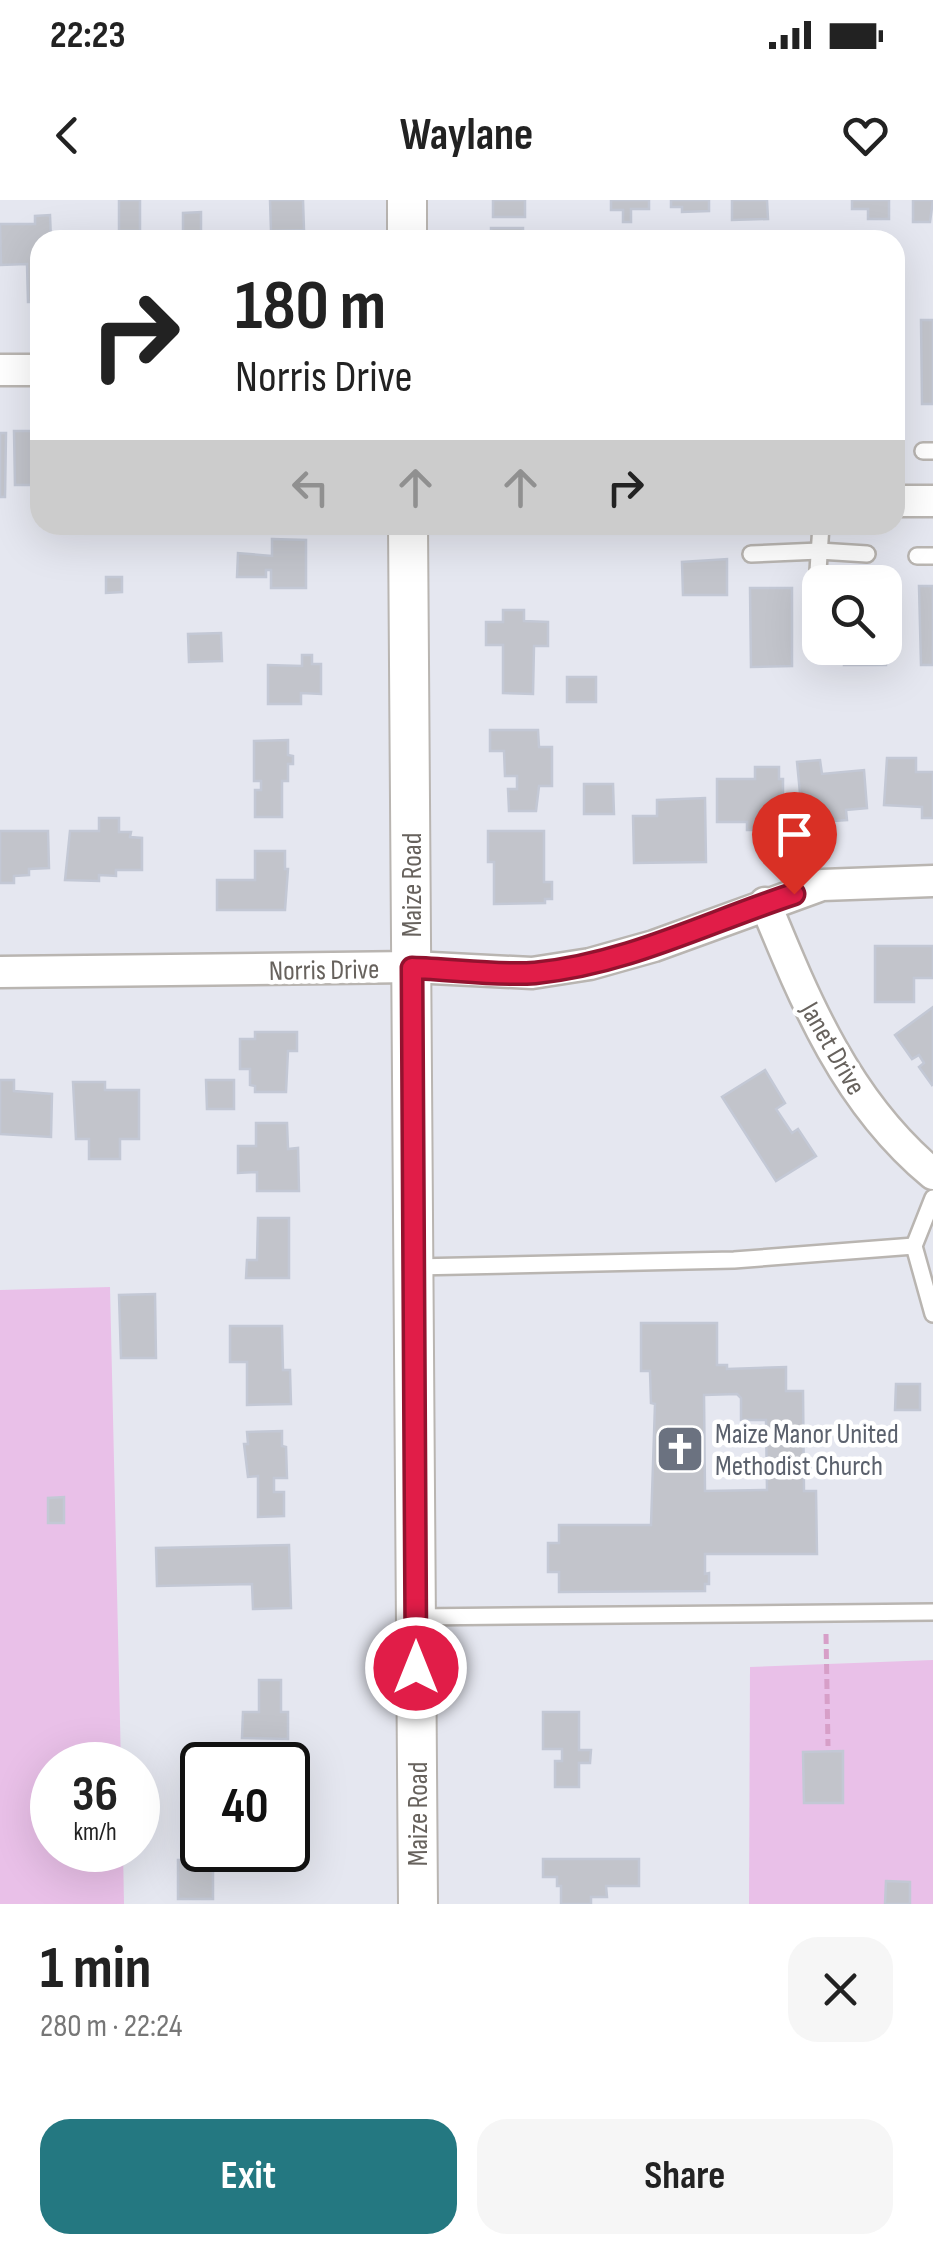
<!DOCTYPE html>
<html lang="en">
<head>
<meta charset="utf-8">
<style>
  body { margin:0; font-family:"Sofia Sans Condensed",sans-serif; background:#f6f6f6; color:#222; height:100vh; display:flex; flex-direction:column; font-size:38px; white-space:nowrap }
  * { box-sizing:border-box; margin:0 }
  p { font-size:32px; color:#767676 }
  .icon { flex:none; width:55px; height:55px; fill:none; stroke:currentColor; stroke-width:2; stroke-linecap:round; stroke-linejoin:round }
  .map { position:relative; height:1704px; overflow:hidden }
  .panel { display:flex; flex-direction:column; background:#fff; flex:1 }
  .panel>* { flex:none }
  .banner { position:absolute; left:30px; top:30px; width:875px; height:305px; border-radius:30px; box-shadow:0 10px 40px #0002; background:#fff; color:#222; overflow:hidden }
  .buttons { position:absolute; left:802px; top:365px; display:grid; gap:20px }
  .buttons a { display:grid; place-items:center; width:100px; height:100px; border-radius:20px; background:#fff; box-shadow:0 10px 40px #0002; font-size:50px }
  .speed { position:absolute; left:30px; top:1542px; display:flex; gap:20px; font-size:50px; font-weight:700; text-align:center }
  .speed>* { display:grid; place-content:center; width:130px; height:130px; border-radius:50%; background:#fff; box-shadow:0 10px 40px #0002; line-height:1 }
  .speed small { font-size:25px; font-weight:400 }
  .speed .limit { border:5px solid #111; border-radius:15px; background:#fff; color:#111 }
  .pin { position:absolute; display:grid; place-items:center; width:85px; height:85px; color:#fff; margin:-102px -42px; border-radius:50% 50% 50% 0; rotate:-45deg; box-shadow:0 0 10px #0007 }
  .pin .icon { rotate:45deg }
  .me { position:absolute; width:110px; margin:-55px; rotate:0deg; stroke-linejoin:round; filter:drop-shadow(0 0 8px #0008) }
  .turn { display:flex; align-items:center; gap:35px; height:210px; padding:0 40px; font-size:45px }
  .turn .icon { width:130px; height:130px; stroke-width:2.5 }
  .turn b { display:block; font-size:70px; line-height:85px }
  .lanes { display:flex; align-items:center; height:95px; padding:0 40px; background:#0003; justify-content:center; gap:50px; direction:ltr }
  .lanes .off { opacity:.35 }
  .round { display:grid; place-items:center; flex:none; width:105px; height:105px; border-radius:30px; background:#f6f6f6 }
  .overview { display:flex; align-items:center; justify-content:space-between; height:170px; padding:0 40px }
  h1 { font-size:60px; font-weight:700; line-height:75px }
  .primary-button { display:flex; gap:20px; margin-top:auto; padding:20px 40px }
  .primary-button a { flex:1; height:115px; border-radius:30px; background:#247881; color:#fff; font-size:40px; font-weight:700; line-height:115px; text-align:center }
  .primary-button a+a { background:#f6f6f6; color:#222 }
  .status { display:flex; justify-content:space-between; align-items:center; height:70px; padding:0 50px; background:#fff; direction:ltr }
  .status svg { height:28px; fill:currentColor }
  header { display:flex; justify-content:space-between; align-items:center; height:130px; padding:0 40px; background:#fff; font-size:45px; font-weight:700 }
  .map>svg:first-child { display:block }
</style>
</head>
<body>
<div class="status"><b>22:23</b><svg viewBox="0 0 49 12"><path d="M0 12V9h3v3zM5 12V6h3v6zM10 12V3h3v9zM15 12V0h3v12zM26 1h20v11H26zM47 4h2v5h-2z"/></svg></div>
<header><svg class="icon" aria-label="back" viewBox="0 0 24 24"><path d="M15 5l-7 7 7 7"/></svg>Waylane<svg class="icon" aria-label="heart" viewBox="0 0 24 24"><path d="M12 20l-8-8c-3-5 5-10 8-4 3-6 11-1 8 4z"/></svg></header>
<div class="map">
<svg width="933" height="1704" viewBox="0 0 933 1704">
  <rect width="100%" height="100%" fill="#e5e7f0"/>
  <g fill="#e9c0e8">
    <polygon points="110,1087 121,1565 52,1565 52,1650 123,1650 124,1704 0,1704 0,1090"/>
    <polygon points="933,1460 933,1704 749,1704 750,1467"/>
  </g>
  <g fill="#c2c4cb" stroke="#c3c8d5" stroke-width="2.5" fill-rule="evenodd">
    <rect x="119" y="0" width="21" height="31"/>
    <polygon points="270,0 303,0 304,30 271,31"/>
    <rect x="493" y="0" width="32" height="17"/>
    <polygon points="611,0 649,0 649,9 631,9 631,22 623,22 623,10 611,10"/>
    <polygon points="671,0 709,0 709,11 682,12 682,7 671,7"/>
    <polygon points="732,0 767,0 768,19 732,20"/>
    <polygon points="852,0 889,0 889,19 868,19 868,9 852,9"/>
    <polygon points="913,0 933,0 930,22 913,22"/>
    <polygon points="201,12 201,39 183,39 183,13"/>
    <polygon points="50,15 51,40 40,40 40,102 28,102 27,64 1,65 0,24 35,24 35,16"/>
    <rect x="491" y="28" width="32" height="12"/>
    <polygon points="921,120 933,120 933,204 922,204"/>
    <polygon points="14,231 40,231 40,285 15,285"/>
    <polygon points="0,233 6,233 5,297 0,297"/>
    <polygon points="272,339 306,340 306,388 271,388 271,370 266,370 266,377 237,377 238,353 272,356"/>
    <polygon points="727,359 727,395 683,395 682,362"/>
    <polygon points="106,377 122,377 122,392 106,393"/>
    <polygon points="919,386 933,386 933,465 921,465"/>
    <polygon points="750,388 792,388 792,466 751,467"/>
    <polygon points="503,410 524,410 524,421 548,422 548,446 534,446 533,494 503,493 503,445 486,445 486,422 503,422"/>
    <polygon points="885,413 886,465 844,465 844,448 885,448"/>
    <polygon points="221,433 222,461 189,462 188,434"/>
    <polygon points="302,455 312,455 312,464 321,464 321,494 301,493 301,504 268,504 268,465 302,466"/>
    <rect x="567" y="477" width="29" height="25"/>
    <polygon points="490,530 538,530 539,547 552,547 552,586 539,586 536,611 509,611 508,589 517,589 517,576 505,576 504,551 490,551"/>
    <polygon points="288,540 288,555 293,556 293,564 288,564 288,581 282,581 282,617 255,617 255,590 261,590 261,581 254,581 254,541"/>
    <polygon points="887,558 916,558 916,572 933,572 933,618 922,618 922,607 884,605"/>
    <polygon points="820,560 822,574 864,570 867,608 846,610 847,620 818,622 817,613 802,614 797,562"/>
    <polygon points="755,567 779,567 779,579 783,579 783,630 747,630 747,622 717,622 717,579 755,579"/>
    <polygon points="584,584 613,584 614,614 584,614"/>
    <polygon points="705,598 706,662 634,663 633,616 657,616 657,600"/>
    <polygon points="99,618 119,618 119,632 131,632 130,637 142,638 142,670 116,670 116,676 99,675 99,681 65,680 70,631 99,631"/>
    <polygon points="0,631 48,631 49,668 29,669 29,675 14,676 14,683 0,683"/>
    <polygon points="488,631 544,631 544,682 552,682 552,699 545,699 545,703 494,704 494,662 488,662"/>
    <polygon points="255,651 285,651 285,669 288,669 285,710 217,710 217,680 255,680"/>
    <polygon points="875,746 933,746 933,778 914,778 914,802 875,802"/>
    <polygon points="933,807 933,884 932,885 919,867 924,863 919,855 912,859 895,835"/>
    <polygon points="255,832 297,832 297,851 288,851 286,892 255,892 255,886 250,885 250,869 240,869 240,839 255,839"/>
    <polygon points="765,870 785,903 776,909 792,933 798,929 816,956 776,981 722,897"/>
    <polygon points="0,880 14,880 14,891 52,894 51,937 0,934"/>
    <polygon points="206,880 234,880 234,909 207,909"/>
    <polygon points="73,882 105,882 105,890 139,890 139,939 120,939 120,959 89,959 89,939 76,939"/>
    <polygon points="256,923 287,923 288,949 298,948 299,991 257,991 257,972 238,973 238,946 256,946"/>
    <polygon points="258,1018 289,1018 289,1078 246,1078 247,1060 257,1060"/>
    <polygon points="155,1094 156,1158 121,1158 119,1095"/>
    <path d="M641 1123H717V1165H727V1169L786 1167V1191H803L804 1291H816L817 1354H705V1374L709 1373V1384H705V1391L559 1392V1372H548V1343H559V1325H651L655 1204 651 1203 650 1171H641ZM737 1194 741 1198V1220H766L767 1290 705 1291 704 1195Z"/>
    <polygon points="230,1126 282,1126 283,1170 290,1170 291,1204 247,1205 247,1162 230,1162"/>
    <polygon points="896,1184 920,1184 920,1210 895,1210"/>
    <polygon points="282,1231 282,1246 286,1247 287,1278 274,1278 274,1292 284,1292 284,1316 258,1317 258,1276 248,1277 244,1244 248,1244 247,1232"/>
    <polygon points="64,1297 64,1323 48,1323 48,1298"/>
    <polygon points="289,1345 291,1408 253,1409 252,1384 157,1386 156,1348"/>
    <polygon points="259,1480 281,1480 281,1512 288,1512 288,1539 242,1538 243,1512 259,1512"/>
    <polygon points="543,1512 579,1512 579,1550 591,1550 590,1563 579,1563 579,1587 555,1587 555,1561 562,1561 562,1549 543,1549"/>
    <polygon points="248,1546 287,1547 287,1565 247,1565"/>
    <polygon points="843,1551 843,1603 804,1603 803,1552"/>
    <polygon points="224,1650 284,1650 284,1669 246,1669 246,1659 240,1659 240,1653 224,1653"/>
    <polygon points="543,1659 639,1659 639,1686 606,1686 607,1697 591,1697 591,1704 561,1704 561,1686 557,1686 557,1677 543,1677"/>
    <rect x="178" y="1660" width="35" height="39"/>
    <polygon points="886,1681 910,1682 910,1704 885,1704"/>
  </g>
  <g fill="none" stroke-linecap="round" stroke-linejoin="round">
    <g stroke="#b9b5b1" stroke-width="20">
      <g id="service">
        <polyline points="923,251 933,251"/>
        <polyline points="751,354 819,351 867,354"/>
        <polyline points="917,356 933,356"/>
        <polyline points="814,432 821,325"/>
        <polyline points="933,998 914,1046 933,1114"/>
        <polyline points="414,1067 734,1060 914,1046"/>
        <polyline points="416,1417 933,1412"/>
      </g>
    </g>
    <g stroke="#b9b5b1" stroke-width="35">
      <g id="minor">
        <polyline points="0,170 40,170"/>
        <polyline points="895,301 933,301"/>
        <path d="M765 703C806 803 847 903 933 974"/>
        <polyline points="0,772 412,767 532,773 590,764 654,746 822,685 933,681"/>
      </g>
    </g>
    <g stroke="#b9b5b1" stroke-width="42">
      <g id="tertiary">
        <polyline points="407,0 407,40"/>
        <polyline points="408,325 418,1704"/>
      </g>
    </g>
    <polyline stroke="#d79fc8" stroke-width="5" stroke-dasharray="10 5" stroke-linecap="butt" points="826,1434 828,1546"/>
    <use href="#service" stroke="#fff" stroke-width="15"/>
    <use href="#minor" stroke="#fff" stroke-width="30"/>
    <use href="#tertiary" stroke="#fff" stroke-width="38"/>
  </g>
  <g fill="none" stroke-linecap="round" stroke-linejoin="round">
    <g stroke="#92132f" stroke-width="25">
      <path id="route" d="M416 1468 412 768C452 769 496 776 535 773 627 764 708 722 794 694"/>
    </g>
    <use href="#route" stroke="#e11d48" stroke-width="18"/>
  </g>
  <defs>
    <g id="church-square" transform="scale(2.5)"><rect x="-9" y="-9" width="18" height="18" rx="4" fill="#6b7280" stroke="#fff"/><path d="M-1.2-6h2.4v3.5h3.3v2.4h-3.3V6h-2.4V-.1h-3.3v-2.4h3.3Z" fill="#fff"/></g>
  </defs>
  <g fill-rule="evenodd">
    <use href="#church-square" x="680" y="1249"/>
  </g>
  <g text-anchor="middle" stroke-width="9" stroke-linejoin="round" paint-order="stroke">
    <g font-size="28" fill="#67625d" stroke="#fff">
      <text transform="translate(411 685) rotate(-90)" y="10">Maize Road</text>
      <text transform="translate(324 769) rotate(-1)" y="10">Norris Drive</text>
      <text transform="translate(834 848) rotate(60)" y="10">Janet Drive</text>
      <text transform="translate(417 1614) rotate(-90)" y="10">Maize Road</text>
    </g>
    <g font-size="28" fill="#5b616d" stroke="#fff" text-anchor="start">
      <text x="715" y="1243">Maize Manor United<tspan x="715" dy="32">Methodist Church</tspan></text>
    </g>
  </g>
</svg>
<div class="buttons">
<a><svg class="icon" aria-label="search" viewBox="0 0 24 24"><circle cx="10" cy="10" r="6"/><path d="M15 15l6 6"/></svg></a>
</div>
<div class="speed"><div>36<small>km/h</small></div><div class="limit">40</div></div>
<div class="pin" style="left:794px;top:694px;background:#d93025"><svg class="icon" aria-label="arrive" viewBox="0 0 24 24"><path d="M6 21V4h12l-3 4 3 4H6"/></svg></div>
<svg class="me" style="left:416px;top:1468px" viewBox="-20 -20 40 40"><circle r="17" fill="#e11d48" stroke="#fff" stroke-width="3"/><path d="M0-11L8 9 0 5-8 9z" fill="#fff"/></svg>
<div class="banner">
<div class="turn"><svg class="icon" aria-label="right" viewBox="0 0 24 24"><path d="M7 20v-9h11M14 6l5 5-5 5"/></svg><div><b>180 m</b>Norris Drive</div></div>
<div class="lanes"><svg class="icon off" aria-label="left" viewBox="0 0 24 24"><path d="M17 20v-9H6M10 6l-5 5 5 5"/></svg><svg class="icon off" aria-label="ahead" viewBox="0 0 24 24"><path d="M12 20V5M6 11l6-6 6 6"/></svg><svg class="icon off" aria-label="ahead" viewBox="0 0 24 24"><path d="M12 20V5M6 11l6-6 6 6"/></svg><svg class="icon" aria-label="right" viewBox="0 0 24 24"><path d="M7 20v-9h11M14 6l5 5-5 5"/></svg></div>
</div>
</div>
<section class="panel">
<div class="overview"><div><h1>1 min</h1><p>280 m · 22:24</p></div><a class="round"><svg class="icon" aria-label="close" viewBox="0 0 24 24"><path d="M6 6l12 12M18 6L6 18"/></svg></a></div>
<div class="primary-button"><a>Exit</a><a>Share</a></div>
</section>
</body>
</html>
